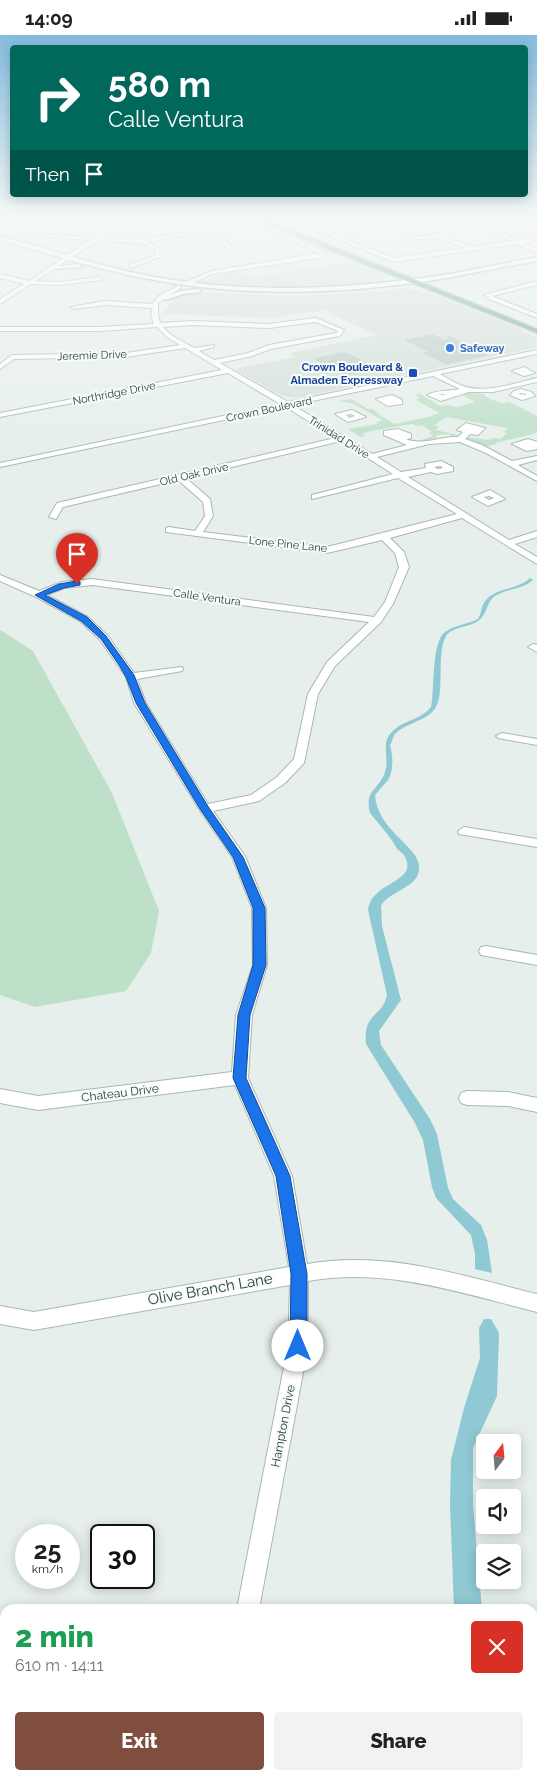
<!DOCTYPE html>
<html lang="en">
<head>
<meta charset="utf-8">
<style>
  body { margin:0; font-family:Raleway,sans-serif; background:#f2f2f2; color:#202124; height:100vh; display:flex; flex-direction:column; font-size:19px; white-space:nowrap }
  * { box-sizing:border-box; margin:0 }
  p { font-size:16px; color:#757577 }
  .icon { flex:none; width:28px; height:28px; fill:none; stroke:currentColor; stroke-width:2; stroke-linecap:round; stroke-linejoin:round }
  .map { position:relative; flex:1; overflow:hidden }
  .side { position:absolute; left:0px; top:1569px; width:538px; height:176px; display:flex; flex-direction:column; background:#fff; border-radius:15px 15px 0 0; box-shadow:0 2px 12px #0003 }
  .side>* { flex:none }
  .guide { position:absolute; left:10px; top:10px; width:518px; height:152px; border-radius:5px; box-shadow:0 2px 12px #0003; background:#00695c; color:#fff; overflow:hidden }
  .needle { width:32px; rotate:16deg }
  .controls { position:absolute; left:476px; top:1399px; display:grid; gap:10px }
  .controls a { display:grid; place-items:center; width:45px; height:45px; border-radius:5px; background:#fff; box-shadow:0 2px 12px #0003; font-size:25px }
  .speed { position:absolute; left:15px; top:1489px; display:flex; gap:10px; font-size:25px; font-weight:700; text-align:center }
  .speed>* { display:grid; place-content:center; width:65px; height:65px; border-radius:50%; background:#fff; box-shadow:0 2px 12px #0003; line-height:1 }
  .speed small { font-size:12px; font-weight:400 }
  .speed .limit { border:2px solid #111; border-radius:8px; background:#fff; color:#111 }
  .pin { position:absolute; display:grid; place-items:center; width:42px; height:42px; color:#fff; margin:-51px -21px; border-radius:50% 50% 50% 0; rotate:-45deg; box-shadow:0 0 5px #0007 }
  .pin .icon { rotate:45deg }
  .me { position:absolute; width:55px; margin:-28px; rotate:0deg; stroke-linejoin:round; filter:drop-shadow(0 0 4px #0008) }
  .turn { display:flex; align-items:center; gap:18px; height:105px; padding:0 15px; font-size:22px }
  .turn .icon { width:65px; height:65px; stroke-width:2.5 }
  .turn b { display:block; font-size:35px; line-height:42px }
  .then { display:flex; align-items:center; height:48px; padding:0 15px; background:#0003; gap:10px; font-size:19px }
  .round { display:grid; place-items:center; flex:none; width:52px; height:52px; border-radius:5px; background:#f2f2f2 }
  .head { display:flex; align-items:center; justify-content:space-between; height:85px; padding:0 15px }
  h1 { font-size:30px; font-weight:800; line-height:38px; color:#1e9e55 }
  .cta { display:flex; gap:10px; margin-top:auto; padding:10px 15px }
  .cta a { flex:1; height:58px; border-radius:5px; background:#7f4e3f; color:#fff; font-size:20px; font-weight:800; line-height:58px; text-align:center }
  .cta a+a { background:#f2f2f2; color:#202124 }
  .status { display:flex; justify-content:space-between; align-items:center; height:35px; padding:0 25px; background:#fff; direction:ltr }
  .status svg { height:14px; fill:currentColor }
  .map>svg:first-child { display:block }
</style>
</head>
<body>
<div class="status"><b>14:09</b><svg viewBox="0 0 49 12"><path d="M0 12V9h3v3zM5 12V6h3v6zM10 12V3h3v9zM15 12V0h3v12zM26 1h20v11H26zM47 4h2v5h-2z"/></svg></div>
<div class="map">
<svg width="537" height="1744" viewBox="0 0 537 1744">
  <rect width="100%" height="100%" fill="#e6efeb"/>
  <g fill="#d4dfda">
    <polygon points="350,227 378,237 387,242 385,244 350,249 284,252 240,250 199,246 226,238 239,236 252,242"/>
    <polygon points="404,253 429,258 513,291 537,303 537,312 302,362 289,362 278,359 235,334 295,322 289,318 377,300 323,275 275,283 163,279 177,260 192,257 295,261 364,258"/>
  </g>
  <g fill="#bfe0c8">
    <polygon points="470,357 471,358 483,359 488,363 501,368 509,367 537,381 537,398 495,408 497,409 484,412 466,404 468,402 488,405 494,403 500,404 507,398 504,397 507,393 447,382 434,390 439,392 435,395 459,400 452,402 449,399 436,400 437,403 415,407 433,401 429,398 432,397 422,390 417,391 412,389 366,397 362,399 365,401 361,402 348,394 378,389 376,388 382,385 354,369 338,366 351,364 368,374 372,374 378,377 376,378 394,389 433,381 432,380 439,378 416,365 419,363 415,360 420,359 441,371 448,370 457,372 475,367 459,358"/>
    <polygon points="0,595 33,616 112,758 159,876 151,918 126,956 35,972 0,960"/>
  </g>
  <g fill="#8ec9d4">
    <path d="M530 543 533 545C522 555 507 553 495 561 486 567 488 579 478 586 468 593 451 591 445 603 436 622 446 660 434 675 425 686 404 689 395 699 393 702 392 707 390 710 393 721 394 735 388 745 384 750 379 755 375 760 377 795 418 811 419 831 421 853 389 855 381 871L382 891 401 965 379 996 381 1010 430 1084 437 1099 448 1153 453 1164 481 1190 487 1205 492 1238 475 1234V1219L471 1200 436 1163 432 1152 423 1105 415 1088 366 1009C363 977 382 983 387 960L368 875C371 847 416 848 406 824 404 818 398 816 396 812 389 799 379 790 370 778 364 755 379 755 385 737 390 723 380 708 392 697 403 685 421 685 431 672 435 655 431 607 445 597 455 590 468 589 478 584 482 578 481 570 486 565 497 552 518 555 530 543Z"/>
    <polygon points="484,1284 491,1284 499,1298 497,1361 473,1413 473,1470 482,1574 454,1574 450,1469 451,1425 464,1373 480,1323 479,1293"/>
  </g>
  <g fill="#bbcac4" stroke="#b8c9c2">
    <polygon points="433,300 447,306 449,301 487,320 446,329 424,318 430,317 405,305"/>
    <polygon points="342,318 347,318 377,334 346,340 315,324"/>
  </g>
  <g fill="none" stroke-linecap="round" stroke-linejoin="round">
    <g stroke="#a8b8b2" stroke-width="2">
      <g id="street">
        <polygon points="32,183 69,183 60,186"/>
        <polygon points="125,183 130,183 101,203 142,204 221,193 259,191 243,183 249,183 327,218 320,223 212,239 186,251 184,248 211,236 320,218 265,193 207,198 226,206 234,215 230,215 222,208 201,198 147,207 159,213 162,221 131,233 129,230 156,220 155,215 141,208 97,206 35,246 61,247 99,242 101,245 61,250 31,249 0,269 0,264 24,249 0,243 0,239 29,246 90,205 0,198 0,196 95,203"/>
        <path d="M285 183H292C321 195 346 211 371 183H376L366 195 340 202 394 223 465 213 438 203 406 205 408 202 435 200 428 191 430 183H434L432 191 441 200 471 212 512 206 487 195 485 189 488 183H492L489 189 491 193 518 205 537 202V206L523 208 537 214V218L517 209 394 227Z"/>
        <polygon points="537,246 537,250 492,261 537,279 537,283 489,264 484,260"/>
        <path d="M179 250 181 253 158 268V280L160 288 192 286 269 289 316 283 344 295 340 301 271 314 252 321 220 328 288 367 537 315V319L440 339C448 344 457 349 466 352 488 358 515 348 537 343V347L493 357H469L441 366 427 360C438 354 449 357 460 354L433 341 293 370 372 419 407 410 384 400V396L398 394 411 399V403L406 404C422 411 441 401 458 402L463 397 457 395 466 388 485 393 478 400 470 399 465 404 482 410 512 426 537 421V425L518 430 537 441V446L486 418 460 407 429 409 377 422 401 437 426 433 425 429 441 426 453 432V436L437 439 431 437 408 442 509 505 537 496V502L515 509 537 522V529L462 483 390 503 404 517 409 532 393 569 381 587 335 631 318 659 304 728 285 748 259 766 213 776 245 821 266 873 267 930 252 980 248 1043 292 1141 307 1229C388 1215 459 1240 537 1259V1277C461 1258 387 1232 308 1246V1311L259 1574H237L288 1311 290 1250 34 1295 0 1289V1271L34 1277 289 1232 274 1141 235 1050 38 1075 0 1068V1054L38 1061 232 1037 236 980 253 930 252 873 232 822 199 774 134 668 126 642 100 605 80 586 36 562 0 546V540L39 556 62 547 92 544 374 582 385 567 399 532 395 518 382 505 327 518 166 497V493L169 492 195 496 205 481 203 467 178 445 63 472 56 484 49 482 57 468 335 403 286 372 0 432V428L280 369 228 338 0 382V378L222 335 185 313 126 322 14 324 0 334V329L12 320 126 318 180 310 167 302 157 292 100 296H0V292H100L154 289 151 280 153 273 105 270 74 274 71 272 105 266 152 269 159 261ZM316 287 338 296 336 298 269 310 248 318 214 325 199 316 214 312V310L194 313 171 300 163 292 192 290 269 293ZM443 359 446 360H438ZM341 406 393 439 312 460V464L398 443 457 479 327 512 203 497 213 481 210 464 186 443ZM440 431 443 433 438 434 434 432ZM92 550 369 587 327 627 308 659 294 724 277 742 251 760 208 769 146 668 137 644 182 636 183 634 182 632 134 638 108 601 88 582 47 560 64 553Z"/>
        <polygon points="524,332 535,338 524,341 512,336"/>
        <path d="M521 354 531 357 535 361 522 365 510 360 514 356ZM521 358 526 359 527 360 518 359Z"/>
        <polygon points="392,360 402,365 402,369 388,371 376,364"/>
        <path d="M352 375 366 382 348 387 335 379ZM351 379 355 381 349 383 346 380Z"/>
        <polygon points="528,404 537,407 537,414 527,416 512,409"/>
        <path d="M490 455 505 464 488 471 472 462ZM489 461 494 463 489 465 484 462Z"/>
        <polygon points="533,609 537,610 537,617 528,612"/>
        <polygon points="502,698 537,704 537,710 498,703 496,701"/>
        <polygon points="464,792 537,804 537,812 459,799 458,796"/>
        <polygon points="486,911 537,920 537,930 481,920 479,916 481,912"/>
        <polygon points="467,1056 508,1057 537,1063 537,1077 508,1071 467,1070 461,1068 459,1063 461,1058"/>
        <polygon points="0,1637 5,1639 5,1663 0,1661"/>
        <polygon points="156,1740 182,1740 180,1744 154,1744"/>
      </g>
    </g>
    <g stroke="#a4bbb3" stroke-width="3">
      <g id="secondary">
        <path d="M0 201C51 215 102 232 154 242 244 258 338 255 429 242 465 237 501 229 537 222V226C501 232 465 240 429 246 338 259 244 262 154 245 102 236 51 219 0 205Z"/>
        <polygon points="79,229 81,232 54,234 51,232"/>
        <polygon points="198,254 201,256 200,257 183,259 166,265 163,263 180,256"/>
      </g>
    </g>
    <g stroke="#c2cac8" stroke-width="3">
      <polygon id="primary" points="255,183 263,183 537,294 537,298 334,217"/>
    </g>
    <use href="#street" fill="#fff" fill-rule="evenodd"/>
    <use href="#secondary" fill="#fff" fill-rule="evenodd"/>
    <use href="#primary" fill="#6aa596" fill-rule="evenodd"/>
  </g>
  <linearGradient id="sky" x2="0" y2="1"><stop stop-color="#84bce0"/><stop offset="0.43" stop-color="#f4f8f6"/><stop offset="1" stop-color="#f4f8f6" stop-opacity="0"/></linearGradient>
  <rect width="537" height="427" fill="url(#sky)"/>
  <polygon fill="#1a73e8" stroke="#114b97" points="77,546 80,547 80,550 64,553 45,560 87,582 106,601 134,640 145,668 209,773 243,822 265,873 266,930 250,980 246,1043 290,1141 307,1239 307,1311 304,1317 298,1319 293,1317 290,1311 291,1239 276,1141 233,1043 238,980 253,930 253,873 233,822 200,774 136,668 126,642 119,630 101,604 81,586 35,560 59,549"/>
  <circle fill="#3f7fe0" stroke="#f7fbf9" stroke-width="2" cx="450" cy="313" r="5"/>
  <rect fill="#1a4fb4" stroke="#f7fbf9" stroke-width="2" x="408" y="333" width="10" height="10" rx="2.5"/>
  <g text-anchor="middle" stroke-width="4" stroke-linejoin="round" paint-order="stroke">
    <g font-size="11" font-weight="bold" fill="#366cbe" stroke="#f7fbf9" text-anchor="start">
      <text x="460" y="317">Safeway</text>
    </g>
    <g font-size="11" fill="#24423a" stroke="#f7fbf9">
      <text transform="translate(92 320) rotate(-2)" y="4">Jeremie Drive</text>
      <text transform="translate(114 358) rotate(-11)" y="4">Northridge Drive</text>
      <text transform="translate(269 374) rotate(-12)" y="4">Crown Boulevard</text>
      <text transform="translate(339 402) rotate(32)" y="4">Trinidad Drive</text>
      <text transform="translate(194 439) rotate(-13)" y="4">Old Oak Drive</text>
      <text transform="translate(288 509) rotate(6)" y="4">Lone Pine Lane</text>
      <text transform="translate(207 562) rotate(8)" y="4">Calle Ventura</text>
    </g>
    <g font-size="11" font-weight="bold" fill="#164399" stroke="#f7fbf9" text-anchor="end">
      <text x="403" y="336">Crown Boulevard &amp;<tspan x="403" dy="13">Almaden Expressway</tspan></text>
    </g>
    <g font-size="12" fill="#24423a" stroke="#f7fbf9">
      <text transform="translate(120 1058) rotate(-7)" y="4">Chateau Drive</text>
      <text transform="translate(283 1391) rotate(-79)" y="4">Hampton Drive</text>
    </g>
    <g font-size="15" fill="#24423a" stroke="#f7fbf9">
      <text transform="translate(210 1254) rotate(-10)" y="5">Olive Branch Lane</text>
    </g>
  </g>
</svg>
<div class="controls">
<a><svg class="needle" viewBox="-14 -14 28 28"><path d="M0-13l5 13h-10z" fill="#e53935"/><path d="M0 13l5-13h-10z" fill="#757577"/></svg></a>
<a><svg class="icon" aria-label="sound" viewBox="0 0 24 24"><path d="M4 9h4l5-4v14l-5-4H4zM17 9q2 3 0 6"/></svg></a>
<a><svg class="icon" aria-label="layers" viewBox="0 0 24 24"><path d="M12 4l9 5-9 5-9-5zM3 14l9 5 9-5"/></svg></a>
</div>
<div class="speed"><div>25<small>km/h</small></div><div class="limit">30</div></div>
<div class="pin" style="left:77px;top:549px;background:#d93025"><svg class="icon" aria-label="arrive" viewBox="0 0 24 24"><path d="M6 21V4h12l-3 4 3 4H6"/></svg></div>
<svg class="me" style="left:298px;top:1311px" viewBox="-20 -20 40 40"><circle r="19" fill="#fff"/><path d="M0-13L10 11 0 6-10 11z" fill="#1a73e8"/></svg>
<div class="guide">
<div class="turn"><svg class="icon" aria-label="right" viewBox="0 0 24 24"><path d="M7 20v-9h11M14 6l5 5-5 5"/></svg><div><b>580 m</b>Calle Ventura</div></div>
<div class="then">Then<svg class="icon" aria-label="arrive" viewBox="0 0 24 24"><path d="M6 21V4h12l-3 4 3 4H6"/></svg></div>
</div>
<section class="side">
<div class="head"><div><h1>2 min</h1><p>610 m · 14:11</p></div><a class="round" style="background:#d93025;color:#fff"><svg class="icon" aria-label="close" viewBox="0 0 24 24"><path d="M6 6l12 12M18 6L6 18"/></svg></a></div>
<div class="cta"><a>Exit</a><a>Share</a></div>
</section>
</div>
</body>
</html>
